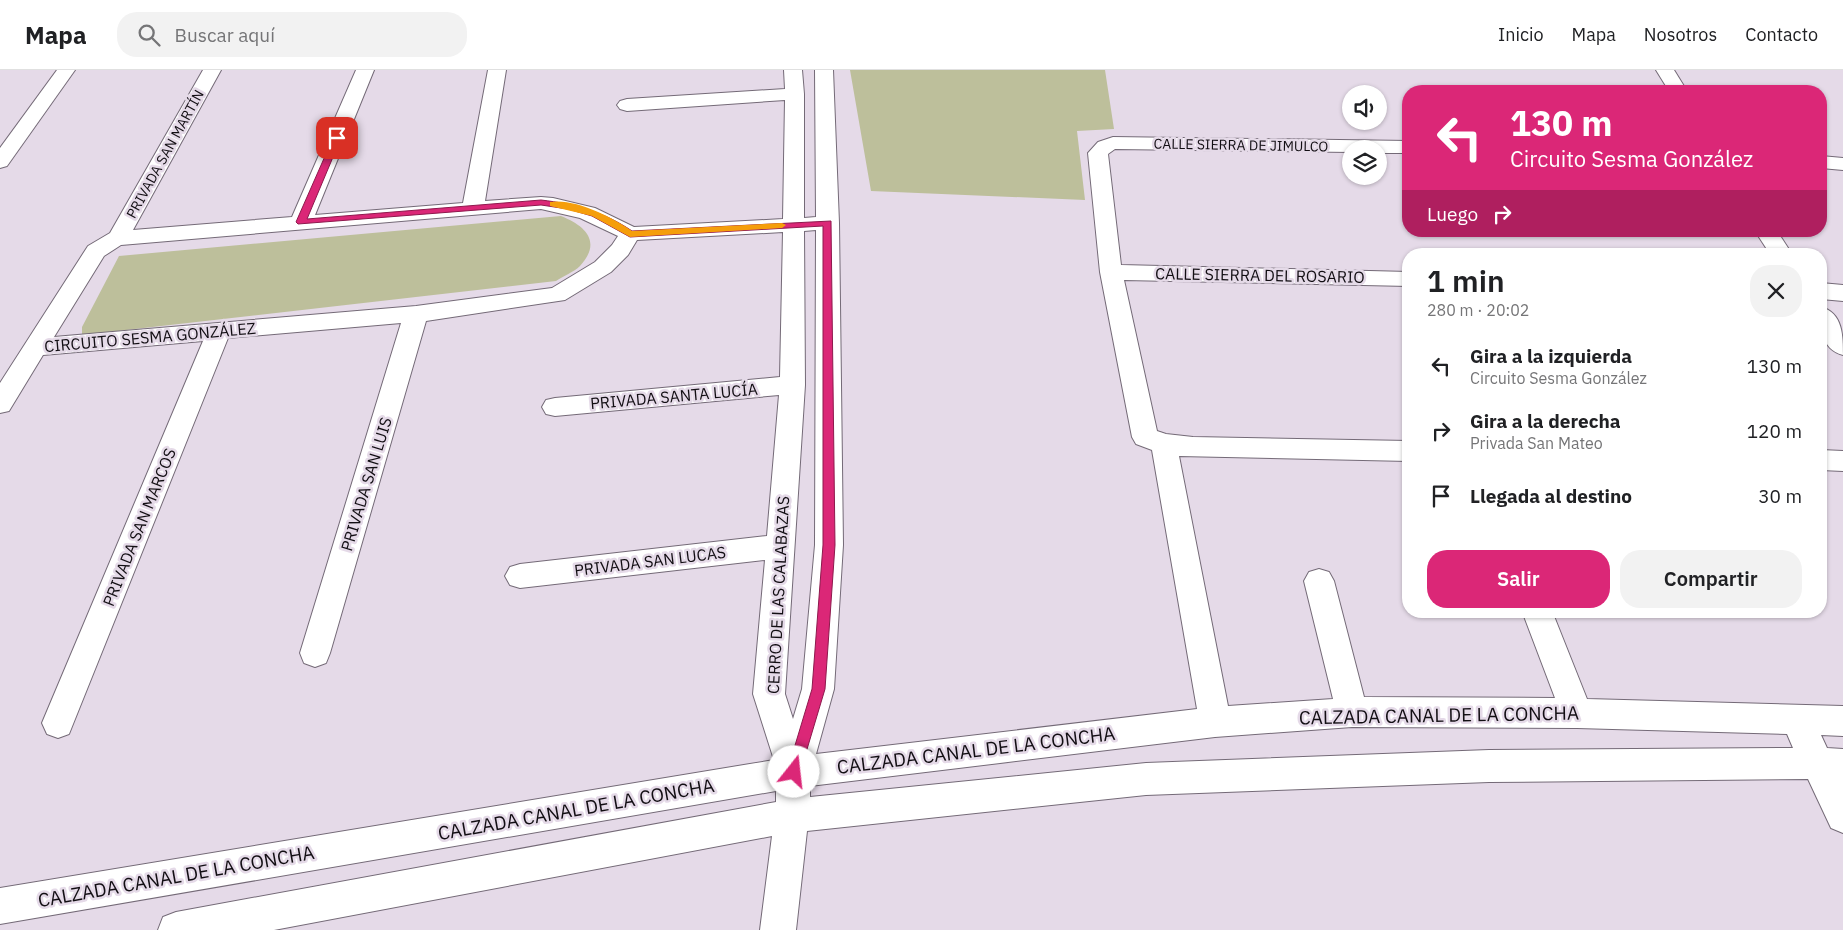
<!DOCTYPE html>
<html lang="es">
<head>
<meta charset="utf-8">
<style>
  body { margin:0; font-family:"IBM Plex Sans",sans-serif; background:#f2f2f2; color:#202124; height:100vh; display:flex; flex-direction:column; font-size:19px; white-space:nowrap }
  * { box-sizing:border-box; margin:0 }
  p { font-size:16px; color:#757577 }
  .icon { flex:none; width:28px; height:28px; fill:none; stroke:currentColor; stroke-width:2; stroke-linecap:round; stroke-linejoin:round }
  .map { position:relative; flex:1; overflow:hidden }
  .side { position:absolute; left:1402px; top:178px; width:425px; height:370px; display:flex; flex-direction:column; background:#fff; border-radius:20px; box-shadow:0 1px 4px #0004 }
  .side>* { flex:none }
  .top-card { position:absolute; left:1402px; top:15px; width:425px; height:152px; border-radius:20px; box-shadow:0 1px 4px #0004; background:#db2777; color:#fff; overflow:hidden }
  .fabs { position:absolute; left:1342px; top:15px; display:grid; gap:10px }
  .fabs a { display:grid; place-items:center; width:45px; height:45px; border-radius:50%; background:#fff; box-shadow:0 1px 4px #0004; font-size:25px }
  .pin { position:absolute; display:grid; place-items:center; width:42px; height:42px; color:#fff; margin:-21px; border-radius:10px; box-shadow:0 2px 8px #0006 }
  .me { position:absolute; width:55px; margin:-28px; rotate:16deg; stroke-linejoin:round; filter:drop-shadow(0 0 4px #0008) }
  .turn { display:flex; align-items:center; gap:18px; height:105px; padding:0 25px; font-size:22px }
  .turn .icon { width:65px; height:65px; stroke-width:2.5 }
  .turn b { display:block; font-size:35px; line-height:42px }
  .then { display:flex; align-items:center; height:48px; padding:0 25px; background:#0003; gap:10px; font-size:19px }
  .round { display:grid; place-items:center; flex:none; width:52px; height:52px; border-radius:20px; background:#f2f2f2 }
  .head { display:flex; align-items:center; justify-content:space-between; height:85px; padding:0 25px }
  h1 { font-size:30px; font-weight:600; line-height:38px }
  .cta { display:flex; gap:10px; margin-top:auto; padding:10px 25px }
  .cta a { flex:1; height:58px; border-radius:20px; background:#db2777; color:#fff; font-size:20px; font-weight:600; line-height:58px; text-align:center }
  .cta a+a { background:#f2f2f2; color:#202124 }
  ul { padding:0; list-style:none }
  li { display:flex; align-items:center; gap:15px; height:65px; padding:0 25px }
  li div { flex:1 }
  li b { display:block; font-size:19px }
  li em { font-style:normal }
  header { display:flex; align-items:center; gap:30px; box-sizing:border-box; height:70px; padding:0 25px; background:#fff; border-bottom:1px solid #e0e0e0 }
  header strong { font-size:24px }
  nav { display:flex; gap:28px; margin-inline-start:auto; font-size:18px }
  .search { width:350px; height:45px; background:#f2f2f2; display:flex; align-items:center; gap:12px; box-sizing:border-box; padding:0 18px; border-radius:20px; color:#757577; font-size:19px }
  .map>svg:first-child { display:block }
</style>
</head>
<body>
<header>
<strong>Mapa</strong>
<div class="search"><svg class="icon" aria-label="search" viewBox="0 0 24 24"><circle cx="10" cy="10" r="6"/><path d="M15 15l6 6"/></svg>Buscar aquí</div>
<nav><a>Inicio</a><a>Mapa</a><a>Nosotros</a><a>Contacto</a></nav>
</header>
<div class="map">
<svg width="1843" height="860" viewBox="0 0 1843 860">
  <rect width="100%" height="100%" fill="#e5dae8"/>
  <g fill="#bdbf9b">
    <polygon points="850,0 1105,0 1114,59 1077,61 1085,130 871,121"/>
    <path d="M561 146C586 156 602 172 580 196 574 202 563 206 556 211L82 265V257L119 186Z"/>
  </g>
  <g fill="none" stroke-linecap="round" stroke-linejoin="round">
    <g stroke="#746a77" stroke-width="2">
      <g id="minor">
        <polygon points="57,0 75,0 7,96 0,98 0,78"/>
        <path d="M203 0H221L133 160 292 147 356 0H374L315 145 463 133 488 0H506L485 131 541 127 553 128 595 138 634 157 783 149 785 30 627 41 620 39 617 35 620 31 627 29 785 19 784 0H802L804 24V148L816 147 815 0H833L839 153 843 475 834 619 816 684 1197 639 1152 380 1136 374 1132 367 1100 202 1088 83 1098 72 1113 67 1409 71V83H1379V79H1351V82L1115 79 1108 84 1121 195 1409 202V216L1124 210 1157 361 1166 364 1193 367 1409 371V391L1179 386 1228 636 1333 629 1304 511 1309 502 1319 499 1329 502 1334 511 1364 627 1555 628 1522 541H1552L1587 629 1843 636V666L1821 665 1827 678 1843 679V763L1831 758 1808 709 1489 712 1146 725 807 761 796 860H760L772 766 274 860H158L163 847 176 842 776 732V721L0 854V818L774 690 753 624 765 490 520 518 510 515 505 506 510 497 520 494 767 466 779 325 555 346 546 344 542 337 546 330 555 328 780 307 783 162 637 170 628 185 611 202 565 230 426 251 330 583 326 593 315 597 304 593 300 583 401 253 228 268 69 664 58 668 47 664 42 653 203 271 43 285 9 341 0 343V313L88 176 110 163ZM541 139 580 148 618 166 612 175 595 192 552 218 416 236 54 267 104 186 121 175ZM816 160 815 475 802 619 793 649 785 624 805 315 804 161ZM1352 657 1577 658 1787 664 1793 678 1489 680 1146 693 810 727V716L1215 667Z"/>
        <polygon points="1656,0 1674,0 1687,21 1669,21"/>
        <polygon points="1821,86 1843,88 1843,100 1821,98"/>
        <polygon points="1755,161 1777,161 1792,184 1770,184"/>
        <polygon points="1821,213 1843,215 1843,231 1821,229"/>
        <path d="M1821 237C1843 243 1843 266 1843 285 1820 279 1821 256 1821 237Z"/>
        <polygon points="1821,380 1843,381 1843,401 1821,400"/>
      </g>
    </g>
    <use href="#minor" fill="#fff" fill-rule="evenodd"/>
  </g>
  <path fill="#db2777" stroke="#8e194d" d="M337 65 341 68 307 149 541 130C575 134 604 142 632 161L831 151 835 475 825 619 799 706 794 708 789 706 787 702 812 619 823 475V156L630 167 592 146 568 139 541 135 298 154 296 152 333 68Z"/>
  <path fill="#f59e0b" d="M550 132C575 128 612 147 632 161L782 153 786 155 782 158 630 167 592 146 550 136Z"/>
  <g text-anchor="middle" stroke-width="5" stroke-linejoin="round" paint-order="stroke">
    <g font-size="14" fill="#120e13" stroke="#e5dae8">
      <text transform="translate(1241 75) rotate(1)" y="5">CALLE SIERRA DE JIMULCO</text>
      <text transform="translate(165 84) rotate(-61)" y="5">PRIVADA SAN MARTÍN</text>
    </g>
    <g font-size="16" fill="#120e13" stroke="#e5dae8">
      <text transform="translate(1260 205) rotate(1)" y="6">CALLE SIERRA DEL ROSARIO</text>
      <text transform="translate(150 267) rotate(-5)" y="6">CIRCUITO SESMA GONZÁLEZ</text>
      <text transform="translate(674 326) rotate(-5)" y="6">PRIVADA SANTA LUCÍA</text>
      <text transform="translate(366 414) rotate(-73)" y="6">PRIVADA SAN LUIS</text>
      <text transform="translate(139 457) rotate(-68)" y="6">PRIVADA SAN MARCOS</text>
      <text transform="translate(650 491) rotate(-7)" y="6">PRIVADA SAN LUCAS</text>
      <text transform="translate(778 525) rotate(-87)" y="6">CERRO DE LAS CALABAZAS</text>
    </g>
    <g font-size="19" fill="#120e13" stroke="#e5dae8">
      <text transform="translate(1439 645) rotate(-1)" y="7">CALZADA CANAL DE LA CONCHA</text>
      <text transform="translate(976 680) rotate(-7)" y="7">CALZADA CANAL DE LA CONCHA</text>
      <text transform="translate(576 739) rotate(-10)" y="7">CALZADA CANAL DE LA CONCHA</text>
      <text transform="translate(176 806) rotate(-10)" y="7">CALZADA CANAL DE LA CONCHA</text>
    </g>
  </g>
</svg>
<div class="fabs">
<a><svg class="icon" aria-label="sound" viewBox="0 0 24 24"><path d="M4 9h4l5-4v14l-5-4H4zM17 9q2 3 0 6"/></svg></a>
<a><svg class="icon" aria-label="layers" viewBox="0 0 24 24"><path d="M12 4l9 5-9 5-9-5zM3 14l9 5 9-5"/></svg></a>
</div>
<div class="pin" style="left:337px;top:68px;background:#d93025"><svg class="icon" aria-label="arrive" viewBox="0 0 24 24"><path d="M6 21V4h12l-3 4 3 4H6"/></svg></div>
<svg class="me" style="left:794px;top:702px" viewBox="-20 -20 40 40"><circle r="19" fill="#fff"/><path d="M0-13L10 11 0 6-10 11z" fill="#db2777"/></svg>
<div class="top-card">
<div class="turn"><svg class="icon" aria-label="left" viewBox="0 0 24 24"><path d="M17 20v-9H6M10 6l-5 5 5 5"/></svg><div><b>130 m</b>Circuito Sesma González</div></div>
<div class="then">Luego<svg class="icon" aria-label="right" viewBox="0 0 24 24"><path d="M7 20v-9h11M14 6l5 5-5 5"/></svg></div>
</div>
<section class="side">
<div class="head"><div><h1>1 min</h1><p>280 m · 20:02</p></div><a class="round"><svg class="icon" aria-label="close" viewBox="0 0 24 24"><path d="M6 6l12 12M18 6L6 18"/></svg></a></div>
<ul>
<li><svg class="icon" aria-label="left" viewBox="0 0 24 24"><path d="M17 20v-9H6M10 6l-5 5 5 5"/></svg><div><b>Gira a la izquierda</b><p>Circuito Sesma González</p></div><em>130 m</em></li>
<li><svg class="icon" aria-label="right" viewBox="0 0 24 24"><path d="M7 20v-9h11M14 6l5 5-5 5"/></svg><div><b>Gira a la derecha</b><p>Privada San Mateo</p></div><em>120 m</em></li>
<li><svg class="icon" aria-label="arrive" viewBox="0 0 24 24"><path d="M6 21V4h12l-3 4 3 4H6"/></svg><div><b>Llegada al destino</b></div><em>30 m</em></li>
</ul>
<div class="cta"><a>Salir</a><a>Compartir</a></div>
</section>
</div>
</body>
</html>
